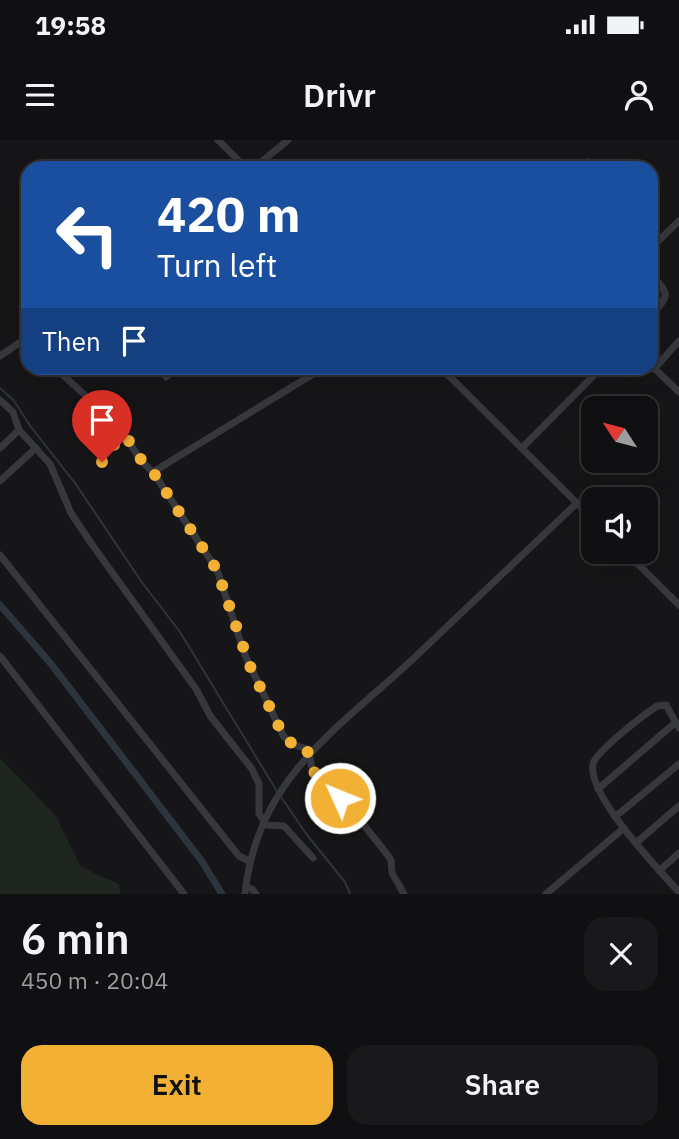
<!DOCTYPE html>
<html lang="en">
<head>
<meta charset="utf-8">
<style>
  body { margin:0; font-family:"IBM Plex Sans",sans-serif; background:#19191b; color:#f1f3f6; height:100vh; display:flex; flex-direction:column; font-size:26px; white-space:nowrap }
  * { box-sizing:border-box; margin:0 }
  p { font-size:23px; color:#9c9d9f }
  .icon { flex:none; width:38px; height:38px; fill:none; stroke:currentColor; stroke-width:2; stroke-linecap:round; stroke-linejoin:round }
  .map { position:relative; height:754px; overflow:hidden }
  .drawer { display:flex; flex-direction:column; background:#101012; flex:1 }
  .drawer>* { flex:none }
  .banner { position:absolute; left:21px; top:21px; width:637px; height:214px; border-radius:21px; box-shadow:0 7px 28px #0002,0 0 0 2px #303032; background:#1a4fa0; color:#fff; overflow:hidden }
  .needle { width:46px; rotate:306deg }
  .tools { position:absolute; left:581px; top:256px; display:grid; gap:14px }
  .tools a { display:grid; place-items:center; width:77px; height:77px; border-radius:14px; background:#101012; box-shadow:0 7px 28px #0002,0 0 0 2px #303032; font-size:35px }
  .pin { position:absolute; display:grid; place-items:center; width:60px; height:60px; color:#fff; margin:-72px -30px; border-radius:50% 50% 50% 0; rotate:-45deg; box-shadow:0 0 7px #0007 }
  .pin .icon { rotate:45deg }
  .me { position:absolute; width:77px; margin:-38px; rotate:314deg; stroke-linejoin:round; filter:drop-shadow(0 0 5px #0008) }
  .turn { display:flex; align-items:center; gap:24px; height:147px; padding:0 21px; font-size:32px }
  .turn .icon { width:91px; height:91px; stroke-width:2.5 }
  .turn b { display:block; font-size:49px; line-height:60px }
  .then { display:flex; align-items:center; height:66px; padding:0 21px; background:#0003; gap:14px; font-size:26px }
  .round { display:grid; place-items:center; flex:none; width:74px; height:74px; border-radius:21px; background:#19191b }
  .headline { display:flex; align-items:center; justify-content:space-between; height:119px; padding:0 21px }
  h1 { font-size:42px; font-weight:600; line-height:52px }
  .button { display:flex; gap:14px; margin-top:auto; padding:14px 21px }
  .button a { flex:1; height:80px; border-radius:21px; background:#f2b134; color:#111; font-size:28px; font-weight:600; line-height:80px; text-align:center }
  .button a+a { background:#19191b; color:#f1f3f6 }
  .status { display:flex; justify-content:space-between; align-items:center; height:49px; padding:0 35px; background:#101012; direction:ltr }
  .status svg { height:19px; fill:currentColor }
  header { display:flex; justify-content:space-between; align-items:center; height:91px; padding:0 21px; background:#101012; font-size:32px; font-weight:600 }
  .map>svg:first-child { display:block }
</style>
</head>
<body>
<div class="status"><b>19:58</b><svg viewBox="0 0 49 12"><path d="M0 12V9h3v3zM5 12V6h3v6zM10 12V3h3v9zM15 12V0h3v12zM26 1h20v11H26zM47 4h2v5h-2z"/></svg></div>
<header><svg class="icon" aria-label="menu" viewBox="0 0 24 24"><path d="M4 6h16M4 12h16M4 18h16"/></svg>Drivr<svg class="icon" aria-label="person" viewBox="0 0 24 24"><circle cx="12" cy="8" r="4"/><path d="M4 21q1-7 8-7t8 7"/></svg></header>
<div class="map">
<svg width="679" height="754" viewBox="0 0 679 754">
  <rect width="100%" height="100%" fill="#161618"/>
  <polygon fill="#1e261f" points="0,618 56,676 81,727 119,744 120,754 0,754"/>
  <g fill="none" stroke-linecap="round" stroke-linejoin="round">
    <g stroke="#2c353c" stroke-width="2">
      <polyline points="0,248 14,261 31,287 75,343 141,441 180,492 278,653"/>
      <polyline points="281,657 307,695 345,742 350,754"/>
    </g>
    <polyline stroke="#2c353c" stroke-width="7" points="0,465 52,525 201,720 222,754"/>
    <g stroke="#37383d" stroke-width="7">
      <polyline points="218,0 246,28"/>
      <polyline points="254,28 288,0"/>
      <polyline points="582,28 588,22"/>
      <polyline points="651,108 679,81"/>
      <path d="M651 135C671 155 669 155 651 176"/>
      <polyline points="0,216 25,199 28,202"/>
      <polyline points="651,225 679,252"/>
      <polyline points="55,228 117,284 142,322 153,332 217,430 245,515 284,597 294,605 308,609 312,628 318,637 350,668 387,714 391,720 392,733 404,754"/>
      <polyline points="441,228 593,379"/>
      <polyline points="654,229 679,201"/>
      <polyline points="166,237 176,228"/>
      <polyline points="0,260 13,272 19,290 50,324 71,373 91,403 196,549 211,577 252,629 259,644 259,674 267,685 284,686 313,718"/>
      <polyline points="0,308 19,290"/>
      <polyline points="522,308 601,228"/>
      <polyline points="102,322 107,311 125,295"/>
      <polyline points="153,332 323,228"/>
      <polyline points="0,341 36,308"/>
      <polyline points="625,411 679,465"/>
      <polyline points="0,415 227,701 239,716 249,721"/>
      <polyline points="0,516 184,754"/>
      <path d="M679 588 666 565 657 566C645 574 596 611 593 624 587 655 658 729 679 752"/>
      <polyline points="598,649 676,582"/>
      <polyline points="615,677 679,624"/>
      <polyline points="636,703 679,666"/>
      <polyline points="659,731 679,713"/>
      <polyline points="246,747 252,749 256,754"/>
      <path d="M245 754C257 638 336 591 414 518 468 466 523 415 577 363"/>
      <polyline points="546,754 624,688"/>
    </g>
  </g>
  <g fill="none" stroke-linecap="round" stroke-linejoin="round">
    <polyline stroke="#f2b134" stroke-width="12" stroke-dasharray="0 21.6" points="102,322 107,311 125,295 142,321 153,332 217,430 249,524 284,597 294,605 306,607 314,632 340,658"/>
  </g>
</svg>
<div class="tools">
<a><svg class="needle" viewBox="-14 -14 28 28"><path d="M0-13l5 13h-10z" fill="#e53935"/><path d="M0 13l5-13h-10z" fill="#9c9d9f"/></svg></a>
<a><svg class="icon" aria-label="sound" viewBox="0 0 24 24"><path d="M4 9h4l5-4v14l-5-4H4zM17 9q2 3 0 6"/></svg></a>
</div>
<div class="pin" style="left:102px;top:322px;background:#d93025"><svg class="icon" aria-label="arrive" viewBox="0 0 24 24"><path d="M6 21V4h12l-3 4 3 4H6"/></svg></div>
<svg class="me" style="left:340px;top:658px" viewBox="-20 -20 40 40"><circle r="17" fill="#f2b134" stroke="#fff" stroke-width="3"/><path d="M0-11L8 9 0 5-8 9z" fill="#fff"/></svg>
<div class="banner">
<div class="turn"><svg class="icon" aria-label="left" viewBox="0 0 24 24"><path d="M17 20v-9H6M10 6l-5 5 5 5"/></svg><div><b>420 m</b>Turn left</div></div>
<div class="then">Then<svg class="icon" aria-label="arrive" viewBox="0 0 24 24"><path d="M6 21V4h12l-3 4 3 4H6"/></svg></div>
</div>
</div>
<section class="drawer">
<div class="headline"><div><h1>6 min</h1><p>450 m · 20:04</p></div><a class="round"><svg class="icon" aria-label="close" viewBox="0 0 24 24"><path d="M6 6l12 12M18 6L6 18"/></svg></a></div>
<div class="button"><a>Exit</a><a>Share</a></div>
</section>
</body>
</html>
